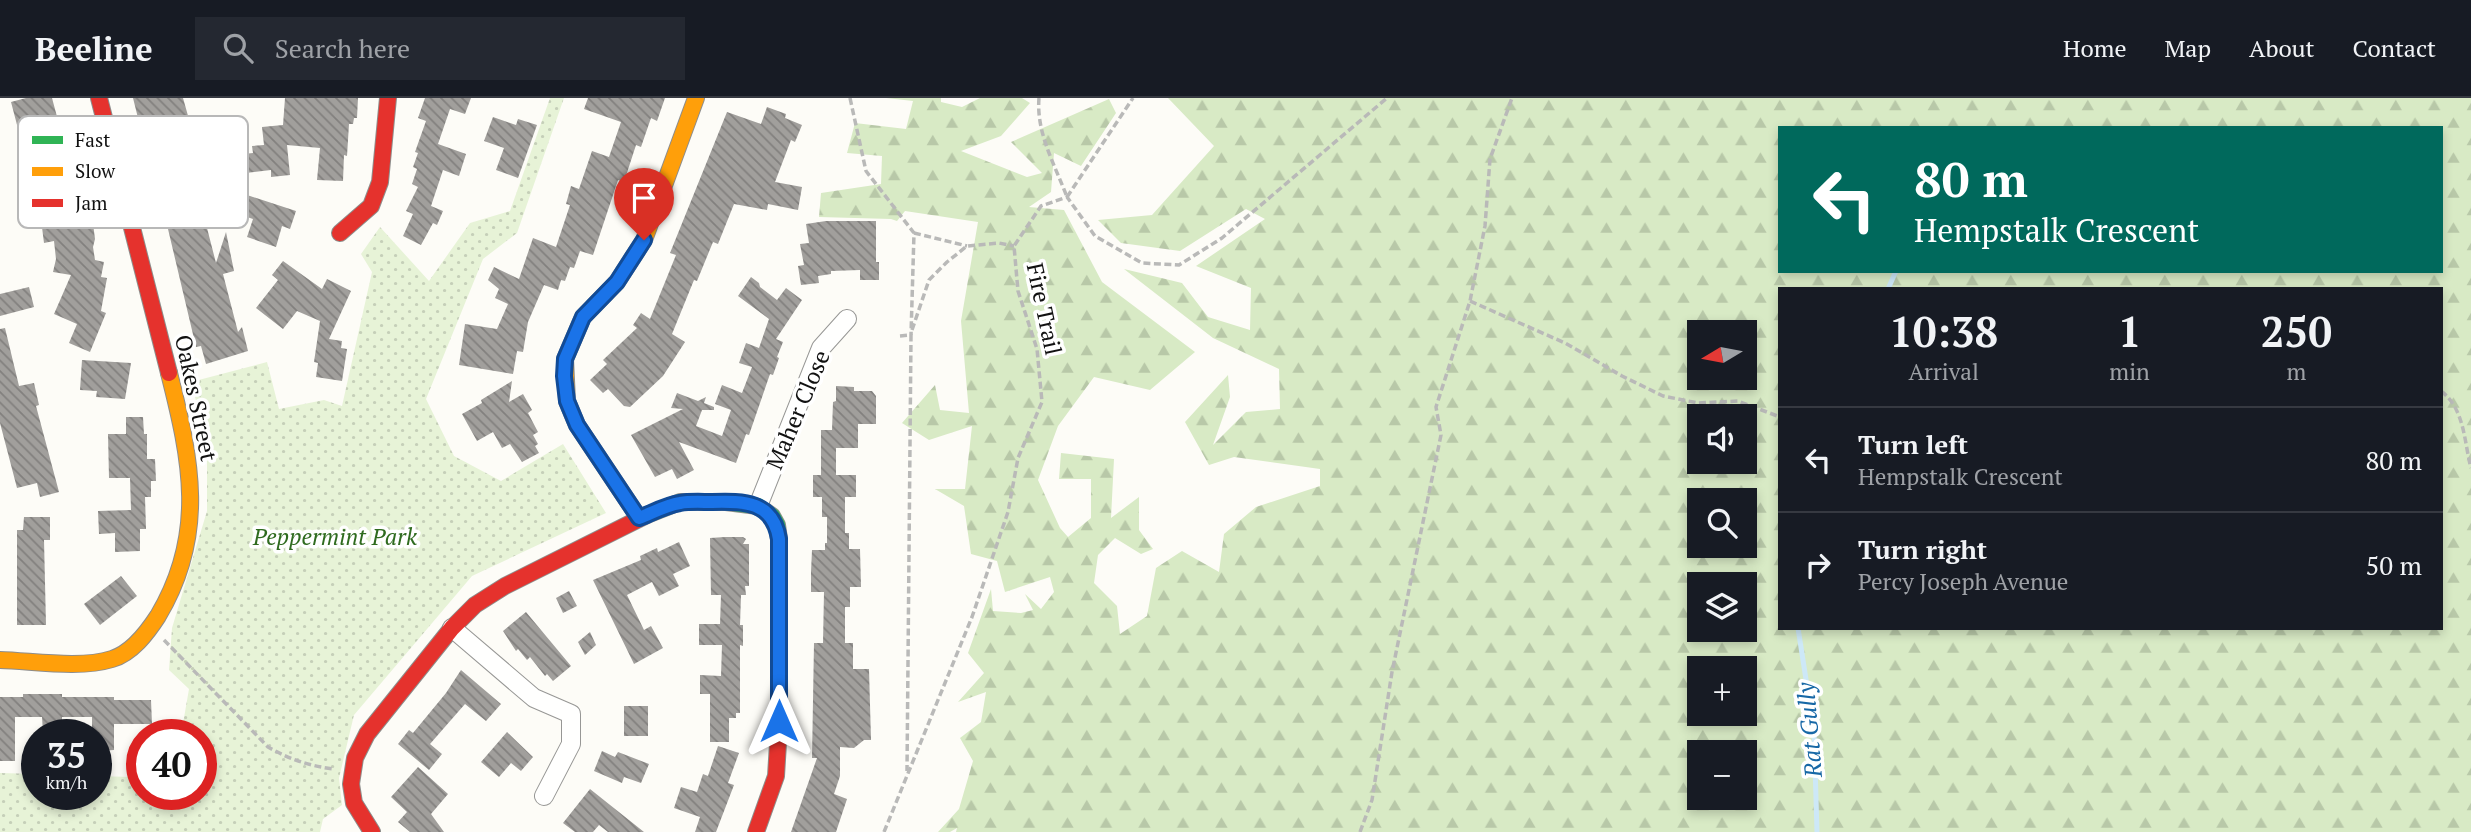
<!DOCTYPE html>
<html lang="en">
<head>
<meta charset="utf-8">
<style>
  body { margin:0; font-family:"PT Serif",serif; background:#242831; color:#f1f3f6; height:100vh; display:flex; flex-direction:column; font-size:26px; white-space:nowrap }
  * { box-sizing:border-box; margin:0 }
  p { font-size:23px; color:#9ea1a6 }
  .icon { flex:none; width:38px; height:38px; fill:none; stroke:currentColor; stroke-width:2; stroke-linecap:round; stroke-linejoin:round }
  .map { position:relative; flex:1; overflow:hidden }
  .panel { position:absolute; left:1778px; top:189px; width:665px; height:343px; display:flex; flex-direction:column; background:#171b24; border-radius:0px; box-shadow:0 4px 10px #0003 }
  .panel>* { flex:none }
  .banner { position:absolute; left:1778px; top:28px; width:665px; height:147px; border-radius:0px; box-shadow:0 4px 10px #0003; background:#00695c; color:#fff; overflow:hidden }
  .needle { width:46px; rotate:260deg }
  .controls { position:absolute; left:1687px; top:222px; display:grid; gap:14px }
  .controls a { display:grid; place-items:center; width:70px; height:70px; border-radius:0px; background:#171b24; box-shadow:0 4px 10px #0003; font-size:35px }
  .speed { position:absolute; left:21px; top:621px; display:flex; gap:14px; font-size:35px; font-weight:700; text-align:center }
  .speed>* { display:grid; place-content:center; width:91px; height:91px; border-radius:50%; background:#171b24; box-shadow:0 4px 10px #0003; line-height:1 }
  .speed small { font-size:18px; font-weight:400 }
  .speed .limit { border:10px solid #d22; background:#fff; color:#111 }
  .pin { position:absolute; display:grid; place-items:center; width:60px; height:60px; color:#fff; margin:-72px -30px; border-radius:50% 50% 50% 0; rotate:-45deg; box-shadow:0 0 7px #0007 }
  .pin .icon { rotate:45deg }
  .me { position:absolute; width:77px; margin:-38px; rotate:0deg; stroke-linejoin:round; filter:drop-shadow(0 0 5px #0008) }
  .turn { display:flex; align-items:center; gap:24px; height:147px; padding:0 21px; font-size:32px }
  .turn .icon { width:91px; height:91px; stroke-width:2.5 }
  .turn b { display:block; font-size:49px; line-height:60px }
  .eta { display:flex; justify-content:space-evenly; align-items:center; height:119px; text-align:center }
  .eta b { font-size:42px; font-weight:700; line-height:49px }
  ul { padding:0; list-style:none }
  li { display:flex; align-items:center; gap:21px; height:105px; padding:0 21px; border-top:2px solid #363941 }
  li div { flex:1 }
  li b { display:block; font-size:26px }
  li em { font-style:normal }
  header { display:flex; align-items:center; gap:42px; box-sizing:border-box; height:98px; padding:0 35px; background:#171b24; border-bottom:2px solid #363941 }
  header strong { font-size:33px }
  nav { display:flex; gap:38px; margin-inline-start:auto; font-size:24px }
  .search { width:490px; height:63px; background:#242831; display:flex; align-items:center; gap:18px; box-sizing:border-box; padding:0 24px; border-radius:0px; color:#9ea1a6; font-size:26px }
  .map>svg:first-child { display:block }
</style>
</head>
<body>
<header>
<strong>Beeline</strong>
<div class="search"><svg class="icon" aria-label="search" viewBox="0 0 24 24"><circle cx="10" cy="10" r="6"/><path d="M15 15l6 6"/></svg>Search here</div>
<nav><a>Home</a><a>Map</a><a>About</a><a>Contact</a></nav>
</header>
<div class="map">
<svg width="2471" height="734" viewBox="0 0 2471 734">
  <defs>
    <pattern id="forest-firs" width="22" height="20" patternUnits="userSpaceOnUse" patternTransform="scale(1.75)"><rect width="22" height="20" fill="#d8eac5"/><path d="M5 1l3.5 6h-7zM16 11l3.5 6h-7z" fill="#b8c8a8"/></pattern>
    <pattern id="park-dots" width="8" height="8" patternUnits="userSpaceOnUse" patternTransform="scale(1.75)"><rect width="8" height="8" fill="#e7f3d7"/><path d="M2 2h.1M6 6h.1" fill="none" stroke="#c5cfb8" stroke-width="1.8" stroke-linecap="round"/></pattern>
    <pattern id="building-back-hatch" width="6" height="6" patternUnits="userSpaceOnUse" patternTransform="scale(1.75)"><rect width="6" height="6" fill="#a19f9c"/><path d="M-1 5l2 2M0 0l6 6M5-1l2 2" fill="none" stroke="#82807e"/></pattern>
  </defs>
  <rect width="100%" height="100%" fill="#fdfcf7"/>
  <path fill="url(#forest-firs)" fill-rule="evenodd" d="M886 0H941V4L962 9 980 0H1022L1030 5 1001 38 961 53 1027 79 1042 75 1011 44 1109 1 1116 15 1081 68 1054 55 1051 94 1029 109 1064 112 1102 184 1195 254 1150 292 1094 279 1058 328 1038 382 1060 430 1068 439 1091 420V381H1059L1061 355 1114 361 1111 420 1139 399V432L1153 451 1141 456 1115 440 1098 457 1094 485 1117 508 1120 536 1147 518 1156 470 1182 453 1219 474 1224 436 1256 409 1320 388V371L1234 359 1209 367 1185 324 1228 277 1230 299 1213 347 1246 314 1280 311 1279 271 1213 240 1124 171 1182 185 1208 219 1250 232 1251 190 1196 168 1265 121 1246 111 1180 153 1121 145 1098 122 1152 117 1214 48 1168 0H2471V734H956L957 730 950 734H938L959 711 973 663 960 640 981 624 986 594 958 604 984 575 968 555 991 491 993 513 1021 515 1033 512 1025 496 1041 511 1054 494 1050 479 1005 494 997 463 971 456 964 408 935 391H965L972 328 929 342 902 325 935 287 940 312 969 315 961 223 978 124 905 113 897 123 891 121 819 119 821 95 881 86 882 58 847 55 855 25 906 31 913 3ZM1780 30H2441V173H1780ZM1780 191H2441V530H1780ZM1699 234H1745V280H1699ZM1699 318H1745V364H1699ZM1745 402V448H1699V402ZM1699 486H1745V532H1699ZM1745 570V616H1699V570ZM1745 654V700H1699V654Z"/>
  <polygon fill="url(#park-dots)" points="550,0 564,0 517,135 483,161 426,301 454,358 501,383 563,346 606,415 472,478 354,617 339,680 342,707 323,721 320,734 0,734 0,675 37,676 37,696 96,696 96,678 132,679 142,672 142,696 201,696 201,637 181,637 189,591 169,572 172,530 207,413 207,344 191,284 267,264 279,311 324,302 342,308 372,174 361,156 380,129 429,183 470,125 510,113"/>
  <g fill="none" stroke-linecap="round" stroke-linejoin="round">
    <g stroke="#cde8f7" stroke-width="5">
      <polyline points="1888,191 1896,173"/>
      <polyline points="1798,530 1814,633 1817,734"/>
    </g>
  </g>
  <g fill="url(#building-back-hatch)">
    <polygon points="26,0 52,0 63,41 71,38 78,71 74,72 82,105 87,105 88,111 91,110 95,141 93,149 95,162 104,164 101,179 107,180 101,213 106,215 90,254 69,245 77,226 54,216 71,177 53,174 56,161 54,143 44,145 37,90 31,92 23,66 17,42 21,42 11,4"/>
    <polygon points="133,0 183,0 192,32 177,36 184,67 204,62 209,79 195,81 222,89 198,95 216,165 226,134 234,173 223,176 238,234 242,229 248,253 206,266 201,248 196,249 168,131 171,131 160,88 156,89 151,71 158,69 150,38 143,40"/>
    <polygon points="285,0 358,0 357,20 354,20 353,26 349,26 347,58 344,57 343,83 317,82 320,50 287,47 290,77 271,79 271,72 246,75 243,56 253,55 252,48 264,47 262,29 283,27"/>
    <polygon points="425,0 471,0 465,16 450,11 438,46 466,56 459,78 443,72 431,108 443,113 437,127 433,125 421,147 403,138 413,116 406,113 418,89 412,86 417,71 413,69 418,55 415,54 426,23 418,20"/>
    <polygon points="588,0 665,0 657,23 651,20 641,49 636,47 624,84 618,82 593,157 580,153 574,170 570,169 565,183 561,182 558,192 544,187 528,224 523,254 517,253 513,276 459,267 465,226 497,231 508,206 495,200 499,191 488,182 494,169 519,181 533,140 556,149 570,107 566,106 571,88 579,91 592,53 609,59 621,24 584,11"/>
    <polygon points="767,9 786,16 785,20 802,27 795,44 791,42 775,84 802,89 798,112 768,106 767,112 734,106 718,146 713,144 697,183 694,182 672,236 685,244 663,278 630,309 624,308 608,291 603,295 590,282 607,266 603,262 637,230 633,227 641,215 650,221 676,157 670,155 727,14 761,26"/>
    <polygon points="493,19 516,27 518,21 537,27 518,80 496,72 504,50 484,43"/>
    <polygon points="238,94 296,113 290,131 282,128 276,149 247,139 253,121 232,114"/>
    <polygon points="826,123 876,123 876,164 879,164 879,182 860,182 860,172 831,173 831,176 818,178 819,185 801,187 798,168 804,167 800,146 809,145 806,126"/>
    <polygon points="283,163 322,191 327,181 351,193 329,241 342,243 341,250 347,251 342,283 316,279 318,265 314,264 320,223 297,213 283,231 256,210 278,182 272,177"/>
    <polygon points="751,179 759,185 760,189 777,202 786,190 802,202 776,241 783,244 777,259 779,260 773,277 770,276 749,337 746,336 736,365 679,344 694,372 677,381 672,371 655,379 631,337 683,311 671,310 677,295 698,303 706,299 704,305 714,309 714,312 702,312 696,328 722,338 731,312 715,306 722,287 742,295 752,269 739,265 746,245 759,250 769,221 738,198"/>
    <polygon points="29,189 34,209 0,218 0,196"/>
    <polygon points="5,230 19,288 34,285 39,307 36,308 59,394 40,399 37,385 17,390 0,325 0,231"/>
    <polygon points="82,262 131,265 125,301 96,299 97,293 80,292"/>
    <polygon points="512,283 509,304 523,296 532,312 528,315 538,334 533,337 538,346 535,348 539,355 522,364 510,346 502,350 493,334 477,343 462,316 482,305 481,302"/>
    <polygon points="836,288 854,289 854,293 872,293 876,298 876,326 858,326 858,350 836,350 836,377 856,377 856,399 845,399 845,435 849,435 849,451 860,451 861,489 850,489 850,509 845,509 845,545 853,545 853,571 869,571 871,642 864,642 854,650 840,649 840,678 834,696 847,701 836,734 791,734 817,660 812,660 814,545 823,545 824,494 811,494 811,474 812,452 825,452 825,445 827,445 827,419 822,419 822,399 813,399 813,377 821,377 821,332 832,332 833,304 836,303"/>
    <polygon points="126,319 143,319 144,336 147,336 147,361 155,361 156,383 151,383 151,399 145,399 146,431 140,431 140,453 115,454 115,435 99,436 98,413 131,412 130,380 109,380 108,336 126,336"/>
    <polygon points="24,419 50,419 50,442 44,442 46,527 17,527 17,432 23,432"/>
    <polygon points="725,439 743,439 746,441 743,446 749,446 749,488 745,488 746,497 741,497 740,527 743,527 743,548 740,547 740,615 736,615 736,620 729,620 729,644 710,644 710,596 700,596 700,577 721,578 722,547 699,547 699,526 720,526 721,497 711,497 710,440"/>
    <polygon points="679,444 690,468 673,476 679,488 659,498 652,484 627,497 644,532 651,528 663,550 634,566 593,482 641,462 640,458 657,450 658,454"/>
    <polygon points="121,478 137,498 100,527 84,506"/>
    <polygon points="569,493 577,508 563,515 556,500"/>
    <polygon points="526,514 571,568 553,583 547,576 545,578 530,559 527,562 518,551 516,553 503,533"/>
    <polygon points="590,534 596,547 585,557 578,544"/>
    <polygon points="461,572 501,606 486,623 465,606 430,646 442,656 429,672 398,646 409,632 413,635 446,595"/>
    <polygon points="23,596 62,596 62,599 114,599 114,602 151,602 152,626 114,626 114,652 96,653 96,637 92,637 92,619 62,619 62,635 43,635 42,619 15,619 15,663 0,663 0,599 23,599"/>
    <rect x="624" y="608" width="24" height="30"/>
    <polygon points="507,634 533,659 521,673 511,665 499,679 481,664"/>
    <polygon points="718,648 739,655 728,685 734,687 716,734 695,734 700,719 674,710 681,689 697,694 703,676 708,678"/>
    <polygon points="602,653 615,659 618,654 649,666 641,685 624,679 622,685 594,673"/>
    <polygon points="418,669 448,696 431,716 444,734 410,734 398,724 407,714 391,699"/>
    <polygon points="590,691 644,734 608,734 599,727 593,734 575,734 563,725"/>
  </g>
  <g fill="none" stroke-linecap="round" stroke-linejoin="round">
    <g stroke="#979795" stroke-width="20">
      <g id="street">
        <polyline points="758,408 821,250 847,221"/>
        <polyline points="452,530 534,600 571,616 571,646 544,698"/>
      </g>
    </g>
    <g stroke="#8e8d8b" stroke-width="18">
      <polyline id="fast" points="647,417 680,404 726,404 758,408 772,418 777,427 779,441 779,629"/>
    </g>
    <g stroke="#8e8d8b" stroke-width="18">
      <g id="slow">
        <polyline points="639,420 577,327 567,303 565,261 583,219 617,184 644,142 696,0"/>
        <path d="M0 562C34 563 80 571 112 561 132 555 147 535 158 518 207 436 191 362 169 275"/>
      </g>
    </g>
    <g stroke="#8e8d8b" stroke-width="18">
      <g id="jam">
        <polyline points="99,0 169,275"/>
        <polyline points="340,135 371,108 380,84 388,0"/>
        <polyline points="372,734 354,705 351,686 355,660 367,636 452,530 475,507 505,488 647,417"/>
        <polyline points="756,734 776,678 779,629"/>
      </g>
    </g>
    <g stroke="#b9b9b8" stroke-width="3.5" stroke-dasharray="7 3.5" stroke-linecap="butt">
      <polyline points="850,0 866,73 914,135 911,237"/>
      <path d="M1039 0C1036 35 1055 67 1067 99"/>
      <polyline points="1067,99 1133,0"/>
      <polyline points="914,135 967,148"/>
      <polyline points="1470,203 1565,245 1622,278 1663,298 1698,305 1738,303 1780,319"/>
      <polyline points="912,232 929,182 947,164 967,148 999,145 1014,148"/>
      <polyline points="900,238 911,237 907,673"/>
      <path d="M2441 293C2465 311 2464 344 2471 370"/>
      <path d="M164 542 268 649C289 661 309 668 334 671"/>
      <polyline points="884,734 972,519 1008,414 1018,360 1042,304 1037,251 1018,193 1014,148 1041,108 1067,99 1095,138 1142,165 1179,167 1222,140 1387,0"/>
      <polyline points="1360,734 1372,702 1392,574 1441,337 1436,309 1470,203 1485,128 1490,61 1512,0"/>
    </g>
    <use href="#street" stroke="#fffffe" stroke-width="18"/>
    <use href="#fast" stroke="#30b455" stroke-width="16"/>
    <use href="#slow" stroke="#ff9f0a" stroke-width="16"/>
    <use href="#jam" stroke="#e5322d" stroke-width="16"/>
  </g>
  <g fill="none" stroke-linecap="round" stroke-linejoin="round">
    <g stroke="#114b97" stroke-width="18">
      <path id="route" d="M644 142 617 184 583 219 565 261 564 278 567 303 577 327 639 420C652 415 666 407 680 405 690 403 702 404 712 404 744 403 773 403 779 441V623"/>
    </g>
    <use href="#route" stroke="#1a73e8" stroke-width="12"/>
  </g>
  <g text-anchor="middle" stroke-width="7" stroke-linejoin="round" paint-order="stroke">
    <g font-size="23" fill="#111" stroke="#fff">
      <text transform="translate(1044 211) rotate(78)" y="8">Fire Trail</text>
      <text transform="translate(196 300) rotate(78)" y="8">Oakes Street</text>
      <text transform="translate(798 312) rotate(-67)" y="8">Maher Close</text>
    </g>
    <g font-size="23" font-style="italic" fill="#2f6b1f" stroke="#fff">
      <text x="335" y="447">Peppermint Park</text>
    </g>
    <g font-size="24" font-style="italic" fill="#1768a6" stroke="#fff">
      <text transform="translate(1810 632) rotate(-95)" y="8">Rat Gully</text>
    </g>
  </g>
  <rect x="18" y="18" width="230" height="112" rx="10" fill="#fff" stroke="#b8b8b8" stroke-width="2"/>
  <rect x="32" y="38" width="31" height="8" fill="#30b455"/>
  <rect x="32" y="69" width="31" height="9" fill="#ff9f0a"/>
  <rect x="32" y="101" width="31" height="8" fill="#e5322d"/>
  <g font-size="19" fill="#111">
    <text x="75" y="49">Fast</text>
    <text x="75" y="80">Slow</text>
    <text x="75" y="112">Jam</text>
  </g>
</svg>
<div class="controls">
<a><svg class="needle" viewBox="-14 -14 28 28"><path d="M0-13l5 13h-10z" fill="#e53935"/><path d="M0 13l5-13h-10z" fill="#9ea1a6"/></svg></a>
<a><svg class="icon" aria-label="sound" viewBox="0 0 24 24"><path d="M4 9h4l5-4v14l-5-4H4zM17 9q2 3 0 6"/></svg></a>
<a><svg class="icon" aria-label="search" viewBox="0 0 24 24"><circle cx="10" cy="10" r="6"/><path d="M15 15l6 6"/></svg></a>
<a><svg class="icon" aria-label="layers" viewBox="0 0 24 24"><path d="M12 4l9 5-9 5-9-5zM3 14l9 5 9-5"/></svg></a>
<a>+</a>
<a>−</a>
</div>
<div class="speed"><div>35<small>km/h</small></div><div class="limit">40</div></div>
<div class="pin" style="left:644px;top:142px;background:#d93025"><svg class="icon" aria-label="arrive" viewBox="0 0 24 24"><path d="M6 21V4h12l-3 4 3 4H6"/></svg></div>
<svg class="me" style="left:779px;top:623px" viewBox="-20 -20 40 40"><path d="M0-17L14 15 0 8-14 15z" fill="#1a73e8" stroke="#fff" stroke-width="4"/></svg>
<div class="banner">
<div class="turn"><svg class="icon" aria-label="left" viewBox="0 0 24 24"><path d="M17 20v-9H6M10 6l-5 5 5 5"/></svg><div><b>80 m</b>Hempstalk Crescent</div></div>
</div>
<section class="panel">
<div class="eta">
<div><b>10:38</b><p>Arrival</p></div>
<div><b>1</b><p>min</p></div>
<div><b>250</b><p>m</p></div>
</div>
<ul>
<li><svg class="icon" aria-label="left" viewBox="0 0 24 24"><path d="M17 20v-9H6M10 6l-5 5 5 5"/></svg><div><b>Turn left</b><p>Hempstalk Crescent</p></div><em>80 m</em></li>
<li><svg class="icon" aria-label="right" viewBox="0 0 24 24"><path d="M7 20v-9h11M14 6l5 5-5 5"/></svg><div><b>Turn right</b><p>Percy Joseph Avenue</p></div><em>50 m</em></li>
</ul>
</section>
</div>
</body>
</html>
